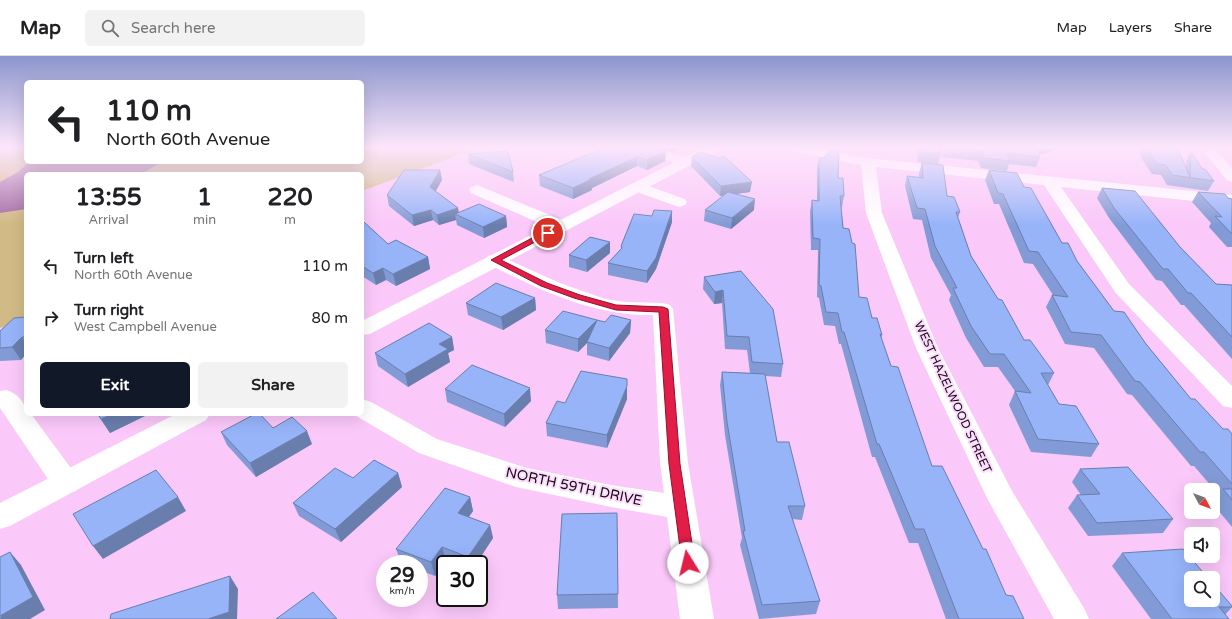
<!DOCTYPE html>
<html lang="en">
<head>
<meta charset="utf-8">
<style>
  body { margin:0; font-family:"Varela Round",sans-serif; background:#f2f2f2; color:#202124; height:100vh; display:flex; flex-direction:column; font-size:15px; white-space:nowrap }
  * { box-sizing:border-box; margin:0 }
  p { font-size:13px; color:#757577 }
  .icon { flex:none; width:22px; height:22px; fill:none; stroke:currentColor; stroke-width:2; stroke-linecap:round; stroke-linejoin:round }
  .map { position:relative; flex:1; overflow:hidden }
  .details { position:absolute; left:24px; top:116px; width:340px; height:244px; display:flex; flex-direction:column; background:#fff; border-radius:6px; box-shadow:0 4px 16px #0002 }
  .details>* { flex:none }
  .guide { position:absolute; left:24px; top:24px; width:340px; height:84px; border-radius:6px; box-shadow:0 4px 16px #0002; background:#fff; color:#202124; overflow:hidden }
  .needle { width:26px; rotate:131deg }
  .tools { position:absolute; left:1184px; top:427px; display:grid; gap:8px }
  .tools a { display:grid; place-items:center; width:36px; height:36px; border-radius:6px; background:#fff; box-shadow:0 4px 16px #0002; font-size:20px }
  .speed { position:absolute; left:376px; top:499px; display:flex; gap:8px; font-size:20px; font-weight:700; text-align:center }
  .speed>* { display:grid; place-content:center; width:52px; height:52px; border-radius:50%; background:#fff; box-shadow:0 4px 16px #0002; line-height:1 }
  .speed small { font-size:10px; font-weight:400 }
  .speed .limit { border:2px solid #111; border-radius:6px; background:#fff; color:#111 }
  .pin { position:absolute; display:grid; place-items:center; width:34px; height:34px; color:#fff; margin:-17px; border:2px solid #fff; border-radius:50%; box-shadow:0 1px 4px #0007 }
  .me { position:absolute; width:44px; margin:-22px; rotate:351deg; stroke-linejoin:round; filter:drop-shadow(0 0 3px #0008) }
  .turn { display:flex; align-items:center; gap:14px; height:84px; padding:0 16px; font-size:18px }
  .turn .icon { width:52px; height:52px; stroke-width:2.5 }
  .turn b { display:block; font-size:28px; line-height:34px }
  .eta { display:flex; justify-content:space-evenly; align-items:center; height:68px; text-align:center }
  .eta b { font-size:24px; font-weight:800; line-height:28px }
  .button { display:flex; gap:8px; margin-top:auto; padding:8px 16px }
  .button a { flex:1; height:46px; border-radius:6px; background:#111827; color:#fff; font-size:16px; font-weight:800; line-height:46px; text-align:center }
  .button a+a { background:#f2f2f2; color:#202124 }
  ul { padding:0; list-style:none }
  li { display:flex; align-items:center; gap:12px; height:52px; padding:0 16px }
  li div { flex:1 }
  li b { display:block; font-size:15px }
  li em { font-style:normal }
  header { display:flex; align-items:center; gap:24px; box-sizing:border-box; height:56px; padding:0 20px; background:#fff; border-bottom:1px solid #e0e0e0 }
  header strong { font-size:19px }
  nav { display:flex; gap:22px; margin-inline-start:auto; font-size:14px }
  .search { width:280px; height:36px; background:#f2f2f2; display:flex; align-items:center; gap:10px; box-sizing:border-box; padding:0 14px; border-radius:6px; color:#757577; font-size:15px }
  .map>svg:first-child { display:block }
</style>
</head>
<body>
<header>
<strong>Map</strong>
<div class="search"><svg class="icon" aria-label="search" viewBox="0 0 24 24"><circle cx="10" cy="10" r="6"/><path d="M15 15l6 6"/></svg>Search here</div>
<nav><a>Map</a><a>Layers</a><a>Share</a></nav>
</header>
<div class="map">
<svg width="1232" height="563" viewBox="0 0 1232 563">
  <rect width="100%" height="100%" fill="#fac8f9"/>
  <polygon fill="#d1ba85" points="0,91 26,91 26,106 362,106 362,91 480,91 362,135 362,118 26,118 26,263 0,272"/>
  <polygon fill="#a169a1" points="29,106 162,106 141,118 26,118 26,153 0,157 0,126 18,116"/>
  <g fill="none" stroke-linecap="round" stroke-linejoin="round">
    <g fill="#fff" fill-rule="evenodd">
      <polygon points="631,91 651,91 691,103 693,106 691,109 686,110 633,94"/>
      <polygon points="785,91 810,91 868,102 1232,139 1232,149 1061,131 1129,228 1232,330 1232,352 1223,350 1115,236 1044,129 876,111 882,157 938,292 1012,435 1084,552 1089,563 1054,563 987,442 916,292 866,157 861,109 792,95 787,94"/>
      <polygon points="1200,91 1214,91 1232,112 1232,126 1227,124"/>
      <polygon points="637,126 685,143 687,146 685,149 679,151 631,134 629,131 631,128"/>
      <polygon points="477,129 567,166 570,170 567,174 561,175 555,174 471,137 469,134 471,131"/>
      <path d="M495 198 560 227 605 243 626 246 663 247 670 249 673 253 688 407 714 563H680L667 461 611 451 516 431 419 397 353 358H362V343L371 346 437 383 527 412 611 429 664 437 660 407 653 259C593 260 540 234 488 208L486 204 488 200Z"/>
      <path d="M6 334C17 337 26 346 26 358H31L76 419 80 427 76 435 66 438 56 435 0 352V335Z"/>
    </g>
    <g fill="#fff" fill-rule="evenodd">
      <polygon points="704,91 721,91 719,94 370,278 362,279 362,265"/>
      <polygon points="176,358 210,358 206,364 10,470 0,473 0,447"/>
    </g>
  </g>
  <g fill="#829bd6">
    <polygon points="655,91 683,91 672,96"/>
    <polygon points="917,91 940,91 941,98 938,108 918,106"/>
    <polygon points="942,91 1064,91 1039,99 1040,101 1036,111 1009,108 1007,115 981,112 978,105 942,101 944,94"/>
    <polygon points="1137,91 1177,91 1186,111 1186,105 1191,95 1202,113 1214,125 1208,135 1167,129 1161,119 1152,118 1142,103"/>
    <polygon points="666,95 665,105 647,114 637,110 592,132 592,134 573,143 540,130 539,119"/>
    <polygon points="468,98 513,116 514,126 469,108"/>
    <polygon points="692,101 750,136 737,138 754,154 731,173 704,165 705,154 723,140 720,140 691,110"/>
    <polygon points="819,102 838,122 844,140 842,151 841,151 843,172 859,241 872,262 882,279 881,283 891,310 932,410 1006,539 1024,563 946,563 918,487 909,487 875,401 872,401 841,288 839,288 835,270 824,269 819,242 817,241 818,194 811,194 810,155 812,144 817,144 817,112"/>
    <polygon points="922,107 947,140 960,156 958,162 971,200 998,243 1024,284 1054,317 1048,329 1059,348 1099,388 1091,401 1031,396 1009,349 1015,335 998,311 984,311 966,282 949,244 951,239 931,202 922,164 913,163 905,130 907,120 919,121 919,117"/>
    <polygon points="440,114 442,124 435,135 458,152 459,157 506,160 507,171 484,182 457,169 456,164 439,169 433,164 414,170 389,150 387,139"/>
    <polygon points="989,114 1024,131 1062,187 1077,205 1114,255 1146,288 1191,343 1223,373 1232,378 1232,471 1213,448 1213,445 1218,438 1194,410 1191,410 1132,339 1127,338 1094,292 1065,288 1046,251 1052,239 1053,239 1033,208 1024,207 999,148 994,148 985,124"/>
    <polygon points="1102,132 1180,191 1216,228 1232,229 1232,303 1184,249 1181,249 1162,225 1156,224 1109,162 1097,142"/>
    <polygon points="1198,136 1232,143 1232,191 1227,191 1209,171 1211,167 1192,146"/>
    <polygon points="672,166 656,213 647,227 608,219 608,207 621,193 621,190"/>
    <polygon points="362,167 388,188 428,201 430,213 396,230 386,224 376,229 362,220"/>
    <polygon points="610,197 587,216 569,211 569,199"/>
    <polygon points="741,215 783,308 781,321 765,320 777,386 805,450 802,464 792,463 820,545 816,558 759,563 740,489 742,482 725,379 720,329 722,316 750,317 747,294 725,293 722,247 714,248 703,233 704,221"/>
    <polygon points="535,242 536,254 503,274 468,259 466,247"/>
    <polygon points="26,261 26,298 21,304 0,305 0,275"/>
    <polygon points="597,264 597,265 605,266 631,264 630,277 609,305 587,299 587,287 578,296 546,287 545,274"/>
    <polygon points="452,281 454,294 448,297 450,306 408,331 378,310 375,297"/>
    <polygon points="445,333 531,345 505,371 447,346"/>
    <polygon points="627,343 607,392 547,380 546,367 565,347"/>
    <polygon points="97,358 149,358 110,377"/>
    <polygon points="221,376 312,388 256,421 227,389"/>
    <polygon points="1080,413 1173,463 1163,477 1088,480 1068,452 1077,439 1081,439 1072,426"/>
    <polygon points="398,417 402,431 341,486 299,460 293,447 353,422"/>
    <polygon points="470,441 473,455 469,461 490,469 493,482 476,508 454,508 446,504 435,520 419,514 419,508 405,508 401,506 396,493"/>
    <polygon points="617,457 618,552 558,553 557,539"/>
    <polygon points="1122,497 1232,550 1232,551 1225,559 1229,563 1151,563 1112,510"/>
  </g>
  <g fill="#6a7eae">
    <polygon points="672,91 683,91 672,96"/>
    <polygon points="1037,91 1064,91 1035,100"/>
    <polygon points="666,95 665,105 647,114 647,104"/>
    <polygon points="637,101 637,110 592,132 592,134 573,143 573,132 589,123"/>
    <polygon points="440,114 442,124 432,142 430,131"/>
    <polygon points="752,126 750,136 720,140 721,130"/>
    <polygon points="755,143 754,154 731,173 732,162"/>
    <polygon points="458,152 459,160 455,158 456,164 439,169 437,159"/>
    <polygon points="431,154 433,164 414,170 412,159"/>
    <polygon points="672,155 672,166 656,213 647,227 647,215"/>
    <polygon points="506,160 507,171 484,182 483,171"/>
    <polygon points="610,186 610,197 587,216 586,204"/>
    <polygon points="428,201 430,213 396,230 393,218"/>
    <polygon points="383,212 386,224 376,229 373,217"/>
    <polygon points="723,234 722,247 714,248 715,236"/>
    <polygon points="535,242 536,254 503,274 501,261"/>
    <polygon points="597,264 597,277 587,286 587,287 578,296 578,283"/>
    <polygon points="631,264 630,277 609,305 609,292"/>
    <polygon points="22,281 26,287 26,298 21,304 12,291"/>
    <polygon points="452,281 454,294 448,297 450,306 408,331 405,318 439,288"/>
    <polygon points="627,330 627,343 607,392 607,379"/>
    <polygon points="530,332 531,345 505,371 504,358"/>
    <polygon points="113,358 149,358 110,377 101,363"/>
    <polygon points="307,375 312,388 256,421 250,407"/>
    <polygon points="398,417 402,431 341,486 335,473"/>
    <polygon points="178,441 186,455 103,503 93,490"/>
    <polygon points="470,441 473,455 461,471 458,457"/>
    <polygon points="490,469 493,482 476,508 470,508 468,501"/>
    <polygon points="442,491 446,504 435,520 431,506"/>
    <polygon points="10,496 21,509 45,554 30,563 0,563"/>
    <polygon points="230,520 238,533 237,563 208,563"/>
  </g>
  <g fill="#97b4f9" stroke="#6a7eae">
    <polygon points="606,91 649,91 666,95 647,104 637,101 589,123 592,123 573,132 539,119"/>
    <polygon points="921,91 940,91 941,98 921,96"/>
    <polygon points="944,91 1039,91 1037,91 1040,101 1007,97 1010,105 984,102 981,95"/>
    <polygon points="1146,91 1177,91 1190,121 1191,95 1202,113 1205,113 1214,125 1172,119 1166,109 1157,108"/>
    <polygon points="830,94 839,96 838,122 843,122 844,140 840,140 843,172 849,173 852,187 855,188 859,241 867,242 872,262 877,262 882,279 880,278 891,310 898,311 932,410 942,410 983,493 986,493 1006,539 1013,540 1024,563 959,563 924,473 915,473 879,388 877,388 844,276 842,276 838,257 826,256 821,230 819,229 820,183 813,182 812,144 819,145 819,102 824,102"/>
    <polygon points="508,95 513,116 468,98"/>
    <polygon points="700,96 720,102 724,100 752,126 721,130 692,101"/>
    <polygon points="922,107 943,109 947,140 954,141 960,156 956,156 971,200 998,243 1002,244 1024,284 1030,284 1054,317 1041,317 1059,348 1076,350 1099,388 1038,383 1015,335 1031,337 1004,298 990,298 971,270 953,232 957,232 935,190 925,153 917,152 907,120 923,122"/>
    <polygon points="404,114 440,114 430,131 458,152 437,159 431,154 412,159 387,139"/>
    <polygon points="989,114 1017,117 1024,131 1031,132 1062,187 1068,187 1077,205 1114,255 1124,256 1146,288 1191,343 1195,343 1223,373 1228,373 1232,378 1232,428 1204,396 1200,396 1140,326 1135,325 1101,279 1071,276 1052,239 1068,241 1038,196 1029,195 1003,138 998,137"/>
    <polygon points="1102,132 1135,135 1180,191 1216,228 1232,229 1232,281 1191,237 1188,237 1168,213 1163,213 1114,152"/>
    <polygon points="728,136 755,143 732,162 705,154"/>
    <polygon points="1198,136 1225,138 1228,142 1232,143 1232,178 1215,160 1222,161"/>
    <polygon points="479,148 506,160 483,171 455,158"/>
    <polygon points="654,154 672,155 656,202 647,215 608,207 622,192 621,190 634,158 652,160"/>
    <polygon points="364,166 388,188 396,184 428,201 393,218 383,212 373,217 362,210 362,167"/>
    <polygon points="590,181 610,186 586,204 569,199"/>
    <polygon points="741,215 773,253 783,308 752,306 749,281 727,280 723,234 715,236 704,221"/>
    <polygon points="496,227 535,242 501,261 466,247"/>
    <polygon points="563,255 597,264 578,283 545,274"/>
    <polygon points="611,259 631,264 609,292 587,286 597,264 605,266"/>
    <polygon points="26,261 26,281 22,281 12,291 0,292 0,275 14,262"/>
    <polygon points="429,267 452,281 439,288 448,293 405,318 375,297"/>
    <polygon points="472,309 530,332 504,358 445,333"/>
    <polygon points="581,315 627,323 627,330 607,379 546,367 557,345 565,347"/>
    <polygon points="722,316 765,318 777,386 789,386 805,450 788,450 820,545 762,549 743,475 745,475 727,366"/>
    <polygon points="98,358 113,358 101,363"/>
    <polygon points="255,358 260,358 273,372 292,361 307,375 250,407 221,376"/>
    <polygon points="374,404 398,417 335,473 293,447 335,412 353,422"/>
    <polygon points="1128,411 1173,463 1097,467 1077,439 1100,438 1080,413"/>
    <polygon points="156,414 178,441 93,490 73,458"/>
    <polygon points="445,432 470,441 458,457 490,469 468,501 442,491 431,506 396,493"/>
    <polygon points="1223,433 1232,433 1232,444"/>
    <polygon points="617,457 618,538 557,539 562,458"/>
    <polygon points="1183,493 1208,522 1191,522 1191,544 1213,544 1213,528 1232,550 1232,551 1219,551 1229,563 1172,563 1122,497"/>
    <polygon points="10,496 33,541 0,560 0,501"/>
    <polygon points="230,520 229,556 208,563 110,563 111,558"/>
    <polygon points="313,536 337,563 276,563"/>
  </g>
  <linearGradient id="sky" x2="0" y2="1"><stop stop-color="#8b96cc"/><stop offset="0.54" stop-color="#fde6fc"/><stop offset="1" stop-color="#fde6fc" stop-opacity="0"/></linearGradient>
  <rect width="1232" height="169" fill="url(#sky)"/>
  <polygon fill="#e11d48" stroke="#92132f" points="545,175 548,175 552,177 501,204 547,227 580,239 616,249 663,251 668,253 680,408 695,507 693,511 688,512 684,511 682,507 669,408 659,256 616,254 574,242 541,230 491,204"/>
  <g text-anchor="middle" stroke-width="4" stroke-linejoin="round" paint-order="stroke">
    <g font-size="12" fill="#190819" stroke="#fbddfb">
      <text transform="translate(953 341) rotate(65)" y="4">WEST HAZELWOOD STREET</text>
    </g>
    <g font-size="14" fill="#190819" stroke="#fbddfb">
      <text transform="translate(574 430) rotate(12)" y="5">NORTH 59TH DRIVE</text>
    </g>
  </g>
</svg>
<div class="tools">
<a><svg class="needle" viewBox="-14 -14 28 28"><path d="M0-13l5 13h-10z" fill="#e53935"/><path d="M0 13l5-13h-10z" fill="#757577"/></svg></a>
<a><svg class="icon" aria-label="sound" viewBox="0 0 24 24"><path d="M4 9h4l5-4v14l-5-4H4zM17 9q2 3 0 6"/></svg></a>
<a><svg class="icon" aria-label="search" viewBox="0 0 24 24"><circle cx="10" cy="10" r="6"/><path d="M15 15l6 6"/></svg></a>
</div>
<div class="speed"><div>29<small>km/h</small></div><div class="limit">30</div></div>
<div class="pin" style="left:548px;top:177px;background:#d93025"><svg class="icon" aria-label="arrive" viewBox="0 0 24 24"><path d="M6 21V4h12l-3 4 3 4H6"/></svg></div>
<svg class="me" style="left:688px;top:507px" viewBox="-20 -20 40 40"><circle r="19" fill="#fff"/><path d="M0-13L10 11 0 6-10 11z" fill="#e11d48"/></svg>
<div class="guide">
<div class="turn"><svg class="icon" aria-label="left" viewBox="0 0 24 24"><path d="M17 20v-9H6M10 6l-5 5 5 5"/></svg><div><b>110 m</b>North 60th Avenue</div></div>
</div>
<section class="details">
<div class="eta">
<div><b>13:55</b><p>Arrival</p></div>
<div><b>1</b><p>min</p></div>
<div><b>220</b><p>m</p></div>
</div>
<ul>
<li><svg class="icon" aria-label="left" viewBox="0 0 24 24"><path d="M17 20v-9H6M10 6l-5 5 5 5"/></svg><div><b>Turn left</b><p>North 60th Avenue</p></div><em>110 m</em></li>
<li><svg class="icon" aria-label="right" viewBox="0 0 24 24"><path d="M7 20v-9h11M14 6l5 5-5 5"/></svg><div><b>Turn right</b><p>West Campbell Avenue</p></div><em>80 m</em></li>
</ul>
<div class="button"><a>Exit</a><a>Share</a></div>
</section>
</div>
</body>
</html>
